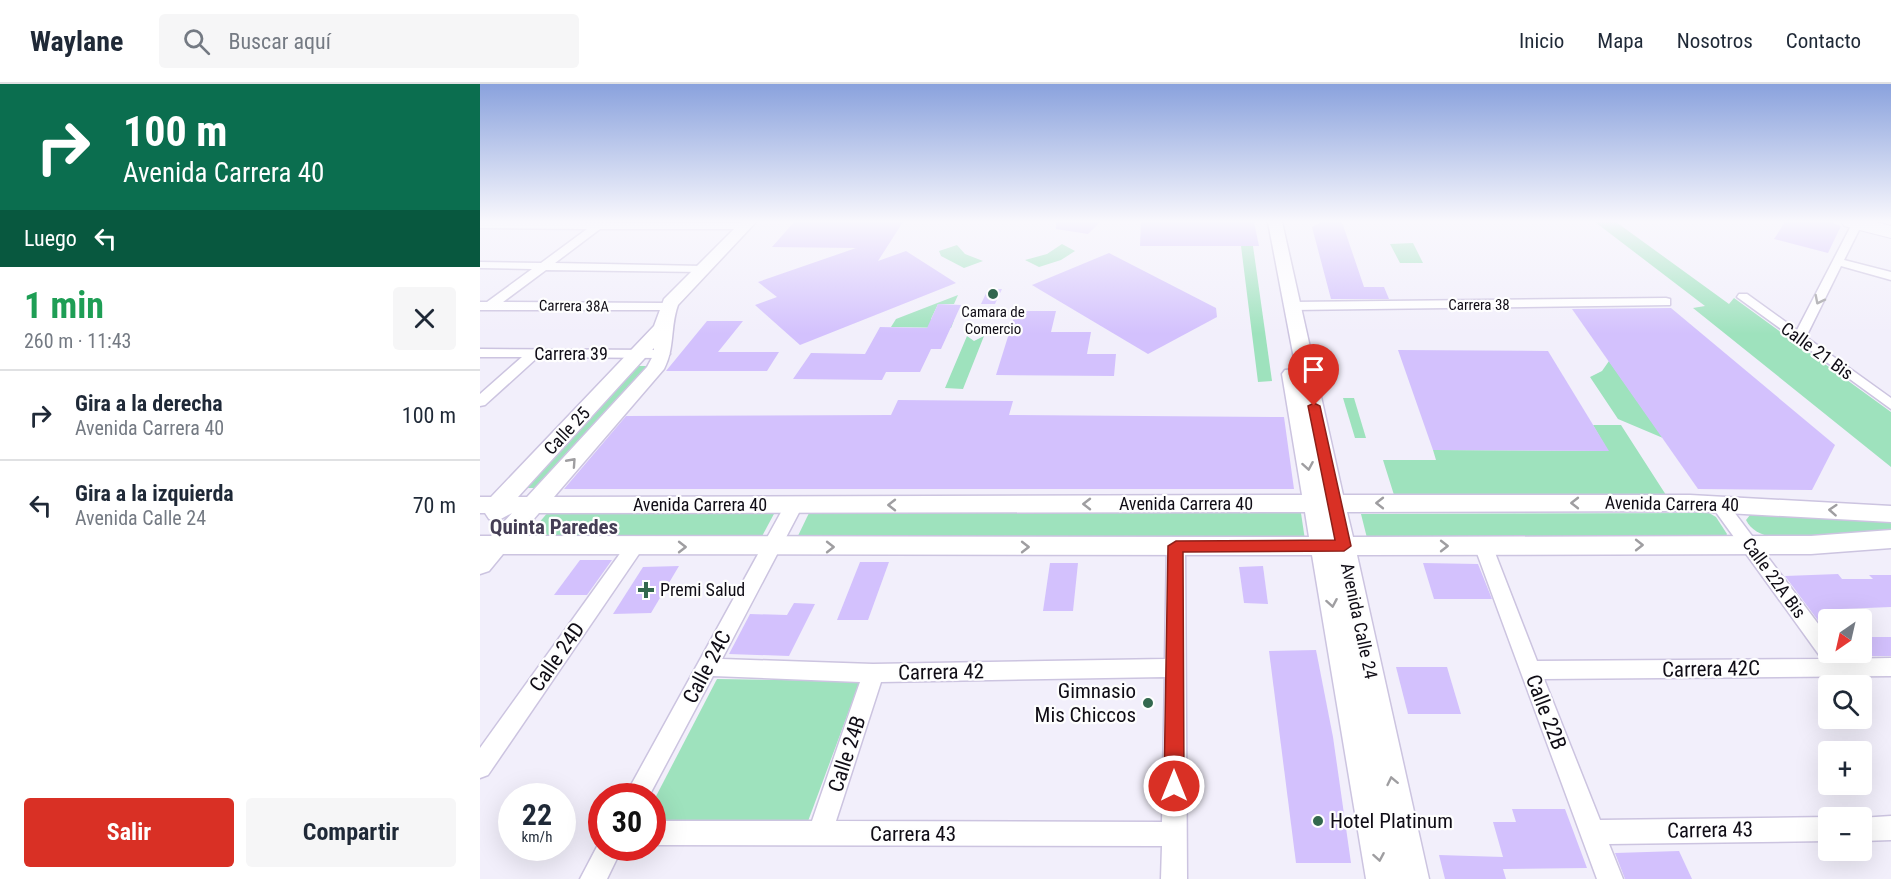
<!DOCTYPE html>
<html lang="es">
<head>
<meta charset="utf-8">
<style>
  body { margin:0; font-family:"Roboto Condensed",sans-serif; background:#f6f6f7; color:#1f2937; height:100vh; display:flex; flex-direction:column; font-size:22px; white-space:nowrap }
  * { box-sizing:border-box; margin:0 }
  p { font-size:20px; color:#747a83 }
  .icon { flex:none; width:33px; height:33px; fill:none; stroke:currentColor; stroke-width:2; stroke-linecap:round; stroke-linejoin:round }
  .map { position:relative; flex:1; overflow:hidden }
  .drawer { display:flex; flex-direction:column; background:#fff; width:480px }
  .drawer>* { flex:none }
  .banner { background:#0b6e4f; color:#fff; overflow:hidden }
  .needle { width:39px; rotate:214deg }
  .controls { position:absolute; left:1338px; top:525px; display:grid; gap:12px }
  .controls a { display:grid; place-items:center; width:54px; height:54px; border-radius:6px; background:#fff; box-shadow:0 6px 24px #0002; font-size:30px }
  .speed { position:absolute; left:18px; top:699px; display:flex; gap:12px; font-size:30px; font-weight:700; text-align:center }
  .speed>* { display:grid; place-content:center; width:78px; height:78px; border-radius:50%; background:#fff; box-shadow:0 6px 24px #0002; line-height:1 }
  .speed small { font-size:15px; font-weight:400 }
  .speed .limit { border:9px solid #d22; background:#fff; color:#111 }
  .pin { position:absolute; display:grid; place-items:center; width:51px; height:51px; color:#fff; margin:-62px -26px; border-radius:50% 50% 50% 0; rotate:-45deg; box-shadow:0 0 6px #0007 }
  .pin .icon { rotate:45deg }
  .me { position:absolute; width:66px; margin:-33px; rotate:0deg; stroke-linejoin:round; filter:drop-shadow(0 0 4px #0008) }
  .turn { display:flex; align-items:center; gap:21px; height:126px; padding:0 24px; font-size:27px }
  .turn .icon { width:78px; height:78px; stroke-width:2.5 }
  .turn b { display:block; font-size:42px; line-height:51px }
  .then { display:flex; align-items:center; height:57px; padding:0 24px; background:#0003; gap:12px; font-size:22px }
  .round { display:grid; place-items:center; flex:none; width:63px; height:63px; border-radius:6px; background:#f6f6f7 }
  .summary { display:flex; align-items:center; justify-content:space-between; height:102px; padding:0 24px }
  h1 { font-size:36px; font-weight:700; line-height:45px; color:#1e9e55 }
  .button { display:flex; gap:12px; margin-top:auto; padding:12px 24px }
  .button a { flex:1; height:69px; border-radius:6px; background:#d93025; color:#fff; font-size:24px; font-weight:700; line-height:69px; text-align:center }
  .button a+a { background:#f6f6f7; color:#1f2937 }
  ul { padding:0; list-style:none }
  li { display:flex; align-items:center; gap:18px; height:90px; padding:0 24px; border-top:2px solid #e0e1e3 }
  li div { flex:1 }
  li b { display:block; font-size:22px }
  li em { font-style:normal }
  header { display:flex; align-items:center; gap:36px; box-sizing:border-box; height:84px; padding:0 30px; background:#fff; border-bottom:2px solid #e0e1e3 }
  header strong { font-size:28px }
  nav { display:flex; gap:33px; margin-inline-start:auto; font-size:21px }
  .search { width:420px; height:54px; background:#f6f6f7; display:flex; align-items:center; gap:15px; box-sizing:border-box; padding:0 21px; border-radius:6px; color:#747a83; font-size:22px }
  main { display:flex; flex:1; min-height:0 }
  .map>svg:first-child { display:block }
</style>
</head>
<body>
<header>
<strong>Waylane</strong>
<div class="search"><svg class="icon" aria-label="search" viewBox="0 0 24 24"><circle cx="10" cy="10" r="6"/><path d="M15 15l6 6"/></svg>Buscar aquí</div>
<nav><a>Inicio</a><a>Mapa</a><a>Nosotros</a><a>Contacto</a></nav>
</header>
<main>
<section class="drawer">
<div class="banner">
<div class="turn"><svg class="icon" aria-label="right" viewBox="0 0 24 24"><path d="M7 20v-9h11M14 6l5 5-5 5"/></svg><div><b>100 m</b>Avenida Carrera 40</div></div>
<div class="then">Luego<svg class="icon" aria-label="left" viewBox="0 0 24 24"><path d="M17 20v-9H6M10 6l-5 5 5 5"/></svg></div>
</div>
<div class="summary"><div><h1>1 min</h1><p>260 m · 11:43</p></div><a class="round"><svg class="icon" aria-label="close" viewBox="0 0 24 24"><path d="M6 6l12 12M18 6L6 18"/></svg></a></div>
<ul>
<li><svg class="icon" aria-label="right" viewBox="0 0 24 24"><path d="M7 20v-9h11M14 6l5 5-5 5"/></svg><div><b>Gira a la derecha</b><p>Avenida Carrera 40</p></div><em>100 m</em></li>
<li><svg class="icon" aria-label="left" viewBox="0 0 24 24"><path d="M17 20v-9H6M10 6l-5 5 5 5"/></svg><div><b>Gira a la izquierda</b><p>Avenida Calle 24</p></div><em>70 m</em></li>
</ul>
<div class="button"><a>Salir</a><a>Compartir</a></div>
</section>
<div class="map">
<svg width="1411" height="795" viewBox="0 0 1411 795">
  <rect width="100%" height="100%" fill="#f2effb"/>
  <g fill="#9ee2bd">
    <polygon points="1115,138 1136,138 1249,220 1254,214 1411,328 1411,383 1213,224 1225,222"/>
    <polygon points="933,159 943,179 920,179 910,160"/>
    <polygon points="582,160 595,167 581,176 559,183 545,176 567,170"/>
    <polygon points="477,161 485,170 503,177 484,184 461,172 459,167"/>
    <polygon points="761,162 773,162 792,297 778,298"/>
    <polygon points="478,211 474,220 458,220 451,235 474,236 471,244 411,243 416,235"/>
    <polygon points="487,252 494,257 504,252 483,305 465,304"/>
    <polygon points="1129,277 1183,354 1138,335 1110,293 1122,287"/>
    <polygon points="158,282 167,282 56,404 45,404"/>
    <polygon points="863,314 874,314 886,354 875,354"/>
    <polygon points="1113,341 1141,341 1186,411 914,411 903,376 956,376 953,366 1128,367"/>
    <polygon points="69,427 295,428 280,456 46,454"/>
    <polygon points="329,429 821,429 825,456 316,456"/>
    <polygon points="1229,429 1236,433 1247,450 1245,454 887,454 881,430"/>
    <path d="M1270 431 1411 438V448L1291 453C1280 450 1271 446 1266 436Z"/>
    <polygon points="237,595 380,597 327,740 173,737 173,718"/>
  </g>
  <g fill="#d3c1fd">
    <polygon points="314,138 423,138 398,177 426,167 476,199 320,261 275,221 297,213 278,198 376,164 292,163"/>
    <polygon points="576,138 620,138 608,150 576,145"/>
    <polygon points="661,138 774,138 779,162 660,162"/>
    <polygon points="841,138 862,138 884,203 904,203 909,215 851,215 832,143"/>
    <polygon points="1305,138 1350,138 1361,142 1348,169 1294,155"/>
    <polygon points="629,169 736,224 737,233 668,270 552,201"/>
    <polygon points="508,205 522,205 515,220 501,220"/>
    <polygon points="458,220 481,221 461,265 451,265 440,288 406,288 402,296 313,295 331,269 385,270 400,243 447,244"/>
    <polygon points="1191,224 1355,361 1332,406 1218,405 1092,225"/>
    <polygon points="536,227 576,227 571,248 611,248 607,270 636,270 634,292 516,291"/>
    <polygon points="227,237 263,237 238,268 299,268 287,287 186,287"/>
    <polygon points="918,266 1068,267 1129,367 953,366"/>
    <polygon points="418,316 533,317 529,331 804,333 814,405 84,405 146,332 411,331"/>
    <polygon points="100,476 132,476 107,511 74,511"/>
    <polygon points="380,478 409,478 388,536 357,536"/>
    <polygon points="570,479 598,479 593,527 563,527"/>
    <polygon points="943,479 998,480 1012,515 954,515"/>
    <polygon points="199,482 171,529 133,530 163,483"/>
    <polygon points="783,482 788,520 764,519 759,483"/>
    <polygon points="1358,490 1362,495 1393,495 1389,491 1411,491 1411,523 1361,525 1370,536 1348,536 1348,550 1305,492"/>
    <polygon points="314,519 335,520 309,572 249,570 270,530 307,531"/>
    <rect x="1382" y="553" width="29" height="19"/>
    <polygon points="836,566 853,653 871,779 816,779 789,567"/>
    <polygon points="916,583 967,583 981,630 928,630"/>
    <polygon points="1032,725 1085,725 1107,784 1023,785 1026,795 965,795 959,771 1023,773 1013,738 1036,738"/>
    <polygon points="1199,767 1212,795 1145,795 1135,769"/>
  </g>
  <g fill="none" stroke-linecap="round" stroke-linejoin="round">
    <g stroke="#ccc4e0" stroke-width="3">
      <g id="street">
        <polygon points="0,138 265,139 270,142 265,145 120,145 75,179 223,182 229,185 223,188 66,186 23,218 187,219 191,220 191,226 0,226 0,218 7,218 52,185 0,184 0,178 61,179 107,145 0,144"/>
        <polygon points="1373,138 1382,140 1364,176 1411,188 1411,196 1361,182 1326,253 1411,314 1411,325 1257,213 1259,210 1267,210 1317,246"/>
        <polygon points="1186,214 1190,215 1190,221 812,226 806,222 812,218"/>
        <polygon points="0,265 183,266 190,270 183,274 58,273 5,321 0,322 0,310 42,273 0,273"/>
        <polygon points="1239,414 1245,416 1348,553 1348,568 1358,568 1354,575 1411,574 1411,592 1064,595 1120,736 1348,733 1350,734 1348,757 1129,760 1143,795 1117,795 994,461 997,456 1009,456 1012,461 1057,577 1342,575 1233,424 1230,420"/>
        <path d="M314 415 323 421 242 575 393 580 685 575 687 462 690 457H702L705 462 707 795H681L682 762 172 761V737H332L380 598 233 592 169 712H145L305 421ZM685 593 682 738 356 737 401 598Z"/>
        <polygon points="155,455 161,457 164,462 161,467 8,691 0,694 0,664 149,457"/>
        <polygon points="1411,732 1411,756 1382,757 1380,734"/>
        <polygon points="121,755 122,764 142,764 127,795 100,795"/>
      </g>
    </g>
    <g stroke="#ccc4e0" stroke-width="3">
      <path id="secondary" d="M261 138H276L198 221C190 243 195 264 184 285L74 413 822 411 802 290 805 286 816 285 788 138H802L863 411H1210L1411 422V438L1210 427 867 428 873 453 1331 452 1411 446V464L1331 470 877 471 949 795H886L832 471 23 470 9 487 0 490V452H11L32 429 17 437 9 435 5 429H0V413H11L174 242 184 215ZM174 264V270L167 283 47 413H38ZM825 428 829 453 39 452 59 429Z"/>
    </g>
    <g stroke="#ccc4e0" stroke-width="2">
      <polygon id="highway" points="1362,138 1396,138 1411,142 1411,154 1364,142"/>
    </g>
    <use href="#street" fill="#fff" fill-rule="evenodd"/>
    <use href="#secondary" fill="#fff" fill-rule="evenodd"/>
    <use href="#highway" fill="#fff" fill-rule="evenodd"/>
  </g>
  <defs><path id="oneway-chevron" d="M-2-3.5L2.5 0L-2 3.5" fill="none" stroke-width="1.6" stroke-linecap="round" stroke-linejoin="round" transform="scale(1.5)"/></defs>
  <g stroke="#9f9ea1">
    <use href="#oneway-chevron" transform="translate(1339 216) rotate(117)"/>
    <use href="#oneway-chevron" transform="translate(92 378) rotate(-48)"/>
    <use href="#oneway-chevron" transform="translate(828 382) rotate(80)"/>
    <use href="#oneway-chevron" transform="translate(900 419) rotate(180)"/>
    <use href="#oneway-chevron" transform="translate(1095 419) rotate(180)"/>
    <use href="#oneway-chevron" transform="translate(607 420) rotate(180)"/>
    <use href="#oneway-chevron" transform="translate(412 421) rotate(180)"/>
    <use href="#oneway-chevron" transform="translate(1353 426) rotate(-176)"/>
    <use href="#oneway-chevron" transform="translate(1159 461)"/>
    <use href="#oneway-chevron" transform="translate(964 462)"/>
    <use href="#oneway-chevron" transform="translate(202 463)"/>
    <use href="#oneway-chevron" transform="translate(350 463)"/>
    <use href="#oneway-chevron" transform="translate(545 463)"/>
    <use href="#oneway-chevron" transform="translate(852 519) rotate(80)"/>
    <use href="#oneway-chevron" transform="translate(912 697) rotate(-102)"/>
    <use href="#oneway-chevron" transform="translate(899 773) rotate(80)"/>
  </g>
  <linearGradient id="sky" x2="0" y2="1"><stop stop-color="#8aa2dd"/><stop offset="0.55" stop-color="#f9f8fd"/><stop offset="1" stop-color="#f9f8fd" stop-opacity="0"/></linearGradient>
  <rect width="1411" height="250" fill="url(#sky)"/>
  <polygon fill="#d93025" stroke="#8d1f18" stroke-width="1.5" points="834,319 840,322 871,462 864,467 703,468 704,702 701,709 694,712 687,709 684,702 688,462 696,457 855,456 828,322"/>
  <g fill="#33684e" stroke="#fefefe" stroke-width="2">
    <circle cx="513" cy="210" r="6"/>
    <path d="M163 497h6v6h6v6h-6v6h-6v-6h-6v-6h6z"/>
    <circle cx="668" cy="619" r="6"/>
    <circle cx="838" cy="737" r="6"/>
  </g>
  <g text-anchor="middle" stroke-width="4.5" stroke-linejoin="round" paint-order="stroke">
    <g font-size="15" fill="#0f0c15" stroke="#fefefe">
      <text x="999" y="226">Carrera 38</text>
      <text transform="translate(94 222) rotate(1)" y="5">Carrera 38A</text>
    </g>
    <g font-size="15" fill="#0f0c15" stroke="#fefefe">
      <text x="513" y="233">Camara de<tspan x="513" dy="17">Comercio</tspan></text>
    </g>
    <g font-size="18" fill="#0f0c15" stroke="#fefefe">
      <text transform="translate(1337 267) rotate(36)" y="6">Calle 21 Bis</text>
      <text x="91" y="276">Carrera 39</text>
      <text transform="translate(87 347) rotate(-47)" y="6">Calle 25</text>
      <text x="706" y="426">Avenida Carrera 40</text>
      <text transform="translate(1192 420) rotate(1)" y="6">Avenida Carrera 40</text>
      <text x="220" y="427">Avenida Carrera 40</text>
      <text transform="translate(1294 494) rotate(54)" y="6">Calle 22A Bis</text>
      <text transform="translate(879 537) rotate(78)" y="6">Avenida Calle 24</text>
    </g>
    <g font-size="18" fill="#0f0c15" stroke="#fefefe" text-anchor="start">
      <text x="180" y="512">Premi Salud</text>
    </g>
    <g font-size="21" font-weight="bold" fill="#443d54" stroke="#fefefe">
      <text x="74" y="450">Quinta Paredes</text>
    </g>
    <g font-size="21" fill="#0f0c15" stroke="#fefefe">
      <text transform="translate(77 573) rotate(-55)" y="7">Calle 24D</text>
      <text transform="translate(227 583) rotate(-62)" y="7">Calle 24C</text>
      <text transform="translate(1231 585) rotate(-1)" y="7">Carrera 42C</text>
      <text transform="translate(461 588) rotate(-1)" y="7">Carrera 42</text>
      <text transform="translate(1066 628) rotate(69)" y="7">Calle 22B</text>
      <text transform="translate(367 670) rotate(-72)" y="7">Calle 24B</text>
      <text transform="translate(1230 746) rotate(-1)" y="7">Carrera 43</text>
      <text x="433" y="757">Carrera 43</text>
    </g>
    <g font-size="21" fill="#0f0c15" stroke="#fefefe" text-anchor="end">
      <text x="656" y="614">Gimnasio<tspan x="656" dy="24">Mis Chiccos</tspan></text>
      <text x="850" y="744" text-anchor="start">Hotel Platinum</text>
    </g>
  </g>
</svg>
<div class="controls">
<a><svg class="needle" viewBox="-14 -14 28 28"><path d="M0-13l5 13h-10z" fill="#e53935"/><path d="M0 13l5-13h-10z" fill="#747a83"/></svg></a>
<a><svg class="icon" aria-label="search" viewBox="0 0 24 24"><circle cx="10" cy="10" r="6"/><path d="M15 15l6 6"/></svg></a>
<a>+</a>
<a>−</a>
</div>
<div class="speed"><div>22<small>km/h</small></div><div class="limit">30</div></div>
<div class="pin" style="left:834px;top:322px;background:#d93025"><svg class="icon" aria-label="arrive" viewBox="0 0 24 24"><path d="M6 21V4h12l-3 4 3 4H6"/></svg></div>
<svg class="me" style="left:694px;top:702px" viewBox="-20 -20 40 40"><circle r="17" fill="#d93025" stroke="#fff" stroke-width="3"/><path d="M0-11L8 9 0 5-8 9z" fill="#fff"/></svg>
</div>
</main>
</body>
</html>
